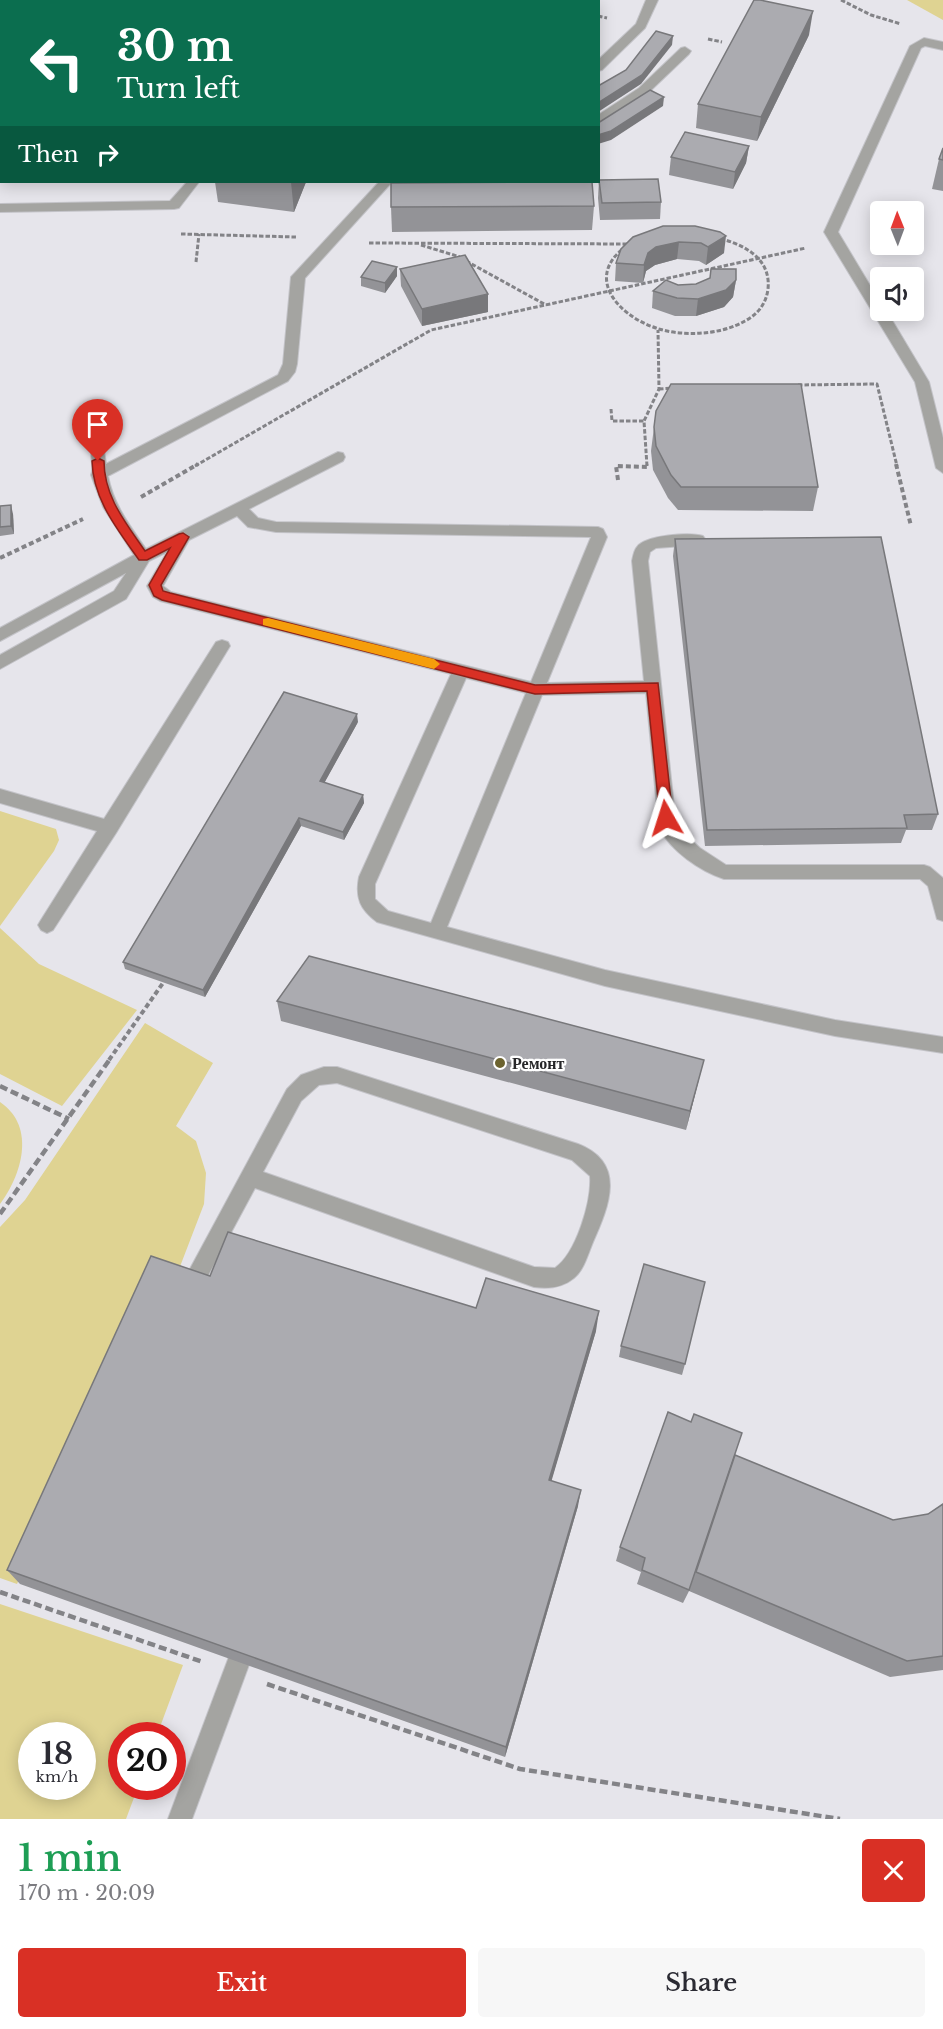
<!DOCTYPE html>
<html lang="en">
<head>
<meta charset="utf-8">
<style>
  body { margin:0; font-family:"Libre Baskerville",serif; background:#f7f7f7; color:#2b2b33; height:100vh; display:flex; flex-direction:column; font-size:22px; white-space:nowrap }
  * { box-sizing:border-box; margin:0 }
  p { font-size:20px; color:#7c7c81 }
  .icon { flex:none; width:33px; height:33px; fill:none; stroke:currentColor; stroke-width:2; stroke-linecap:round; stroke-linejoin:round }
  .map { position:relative; height:1819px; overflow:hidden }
  .panel { display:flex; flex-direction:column; background:#fff; flex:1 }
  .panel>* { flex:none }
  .top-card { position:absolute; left:0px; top:0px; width:600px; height:183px; box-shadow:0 3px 15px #0003; background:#0b6e4f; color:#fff; overflow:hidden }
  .needle { width:39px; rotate:359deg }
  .fabs { position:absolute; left:870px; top:201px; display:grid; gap:12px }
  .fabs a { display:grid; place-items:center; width:54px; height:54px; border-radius:6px; background:#fff; box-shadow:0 3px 15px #0003; font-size:30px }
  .speed { position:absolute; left:18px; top:1722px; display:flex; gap:12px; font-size:30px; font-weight:700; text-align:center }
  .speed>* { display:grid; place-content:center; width:78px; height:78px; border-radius:50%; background:#fff; box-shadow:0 3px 15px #0003; line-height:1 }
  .speed small { font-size:15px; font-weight:400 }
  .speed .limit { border:9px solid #d22; background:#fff; color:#111 }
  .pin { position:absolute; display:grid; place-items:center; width:51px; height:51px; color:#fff; margin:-62px -26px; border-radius:50% 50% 50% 0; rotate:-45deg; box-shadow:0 0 6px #0007 }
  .pin .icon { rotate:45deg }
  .me { position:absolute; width:66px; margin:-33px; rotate:354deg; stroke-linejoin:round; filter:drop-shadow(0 0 4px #0008) }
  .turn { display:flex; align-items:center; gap:21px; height:126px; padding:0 18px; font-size:27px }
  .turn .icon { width:78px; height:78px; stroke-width:2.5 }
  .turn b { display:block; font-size:42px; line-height:51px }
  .then { display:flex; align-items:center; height:57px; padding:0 18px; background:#0003; gap:12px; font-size:22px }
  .round { display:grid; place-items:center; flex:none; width:63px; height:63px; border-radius:6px; background:#f7f7f7 }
  .headline { display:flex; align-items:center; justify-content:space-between; height:102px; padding:0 18px }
  h1 { font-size:36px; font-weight:600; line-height:45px; color:#1e9e55 }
  .button { display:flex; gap:12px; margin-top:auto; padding:12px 18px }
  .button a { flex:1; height:69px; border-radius:6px; background:#d93025; color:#fff; font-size:24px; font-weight:600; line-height:69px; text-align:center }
  .button a+a { background:#f7f7f7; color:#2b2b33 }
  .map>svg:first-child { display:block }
</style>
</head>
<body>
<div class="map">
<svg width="943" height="1819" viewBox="0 0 943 1819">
  <rect width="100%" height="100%" fill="#e6e5eb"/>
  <g fill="#dfd392" fill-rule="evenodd">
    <polygon points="907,0 943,0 943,20"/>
    <polygon points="0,811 56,829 59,840 54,851 0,926"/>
    <polygon points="0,928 39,964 137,1010 62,1106 0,1074"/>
    <polygon points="145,1023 213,1063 176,1126 196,1141 206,1173 204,1204 176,1277 158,1272 17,1584 0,1578 0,1227 25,1200"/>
    <path d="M0 1102C37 1127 21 1176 0 1204Z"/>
    <path d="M0 1604 183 1665 157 1735 122 1736V1786L138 1787 126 1819H0ZM32 1736H82V1786H32Z"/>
  </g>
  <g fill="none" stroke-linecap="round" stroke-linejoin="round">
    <g stroke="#c3c3c8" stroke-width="2">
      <g id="lane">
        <polygon points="646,0 658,0 645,28 602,70 598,71 598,60 636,24"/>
        <polygon points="924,38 943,42 943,50 925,46 921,48 838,232 880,302 880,310 886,310 929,382 943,438 943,473 936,468 915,382 824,232 910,46"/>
        <polygon points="685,47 691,51 689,54 647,94 598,125 598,115 639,88 681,48"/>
        <rect x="0" y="72" width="2" height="8"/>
        <polygon points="187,182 199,182 179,208 174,209 0,212 0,204 170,201"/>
        <path d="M379 182H392L305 278 297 364 295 372 288 381 108 476C113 504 130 526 146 549L338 452 343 453 345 457 343 461 249 509 258 518 276 522 598 527 603 529 607 537 547 683 644 681 632 561C633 557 634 550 637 547 645 535 690 532 703 536L706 540 703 544 698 545 656 548 650 552 648 561 676 826 700 848 726 865H924L930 867 943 878V921L937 919 928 886 920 879H724C700 871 671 851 659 828L646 693 542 695 447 927 605 970 835 1020 943 1037V1053L835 1036 605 986 377 922C360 909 355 898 359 877L451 674 160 601 153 597 147 586 167 552 149 561 126 599 0 669V655L114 591 126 573 0 641V628L134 555 103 507 91 475C95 466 88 454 93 444H103L106 464 278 375 283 364 291 277ZM237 516 248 527 276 532 591 537 531 682 171 592 163 586 189 540ZM466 678 526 693 431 923 388 911 375 899V884Z"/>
        <polygon points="222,640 228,642 230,646 116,833 53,930 47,933 41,930 38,925 41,920 97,831 0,803 0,789 104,819 216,642"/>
        <path d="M324 1067H337L578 1144C627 1163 609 1206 593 1242 588 1254 584 1270 574 1278 562 1288 548 1289 534 1287L255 1188 198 1294 191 1297 184 1294 181 1287 184 1280 287 1089 301 1075ZM337 1083 572 1160 590 1176C592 1201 576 1254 555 1268L534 1267 263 1172 301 1101 319 1085Z"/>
        <polygon points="238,1650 246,1654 250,1662 192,1819 168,1819 230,1654"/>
      </g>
    </g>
    <g stroke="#c3c3c8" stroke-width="2">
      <polygon id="street" points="0,10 2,10 0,23"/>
    </g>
    <g stroke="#838387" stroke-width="3" stroke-dasharray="4.5 2" stroke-linecap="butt">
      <polyline points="520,0 527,2"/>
      <polyline points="841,0 871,15 901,24"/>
      <polyline points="150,2 152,0"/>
      <polyline points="598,16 607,18"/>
      <polyline points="708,39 722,42"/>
      <polyline points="0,130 2,127"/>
      <path d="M669 232C704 233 773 241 768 289 766 304 758 314 745 321 721 335 682 337 656 328 616 315 582 274 630 244 640 238 657 236 669 232Z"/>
      <polyline points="181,234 296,237"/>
      <polyline points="369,243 630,244"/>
      <polyline points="421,245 460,257"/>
      <polyline points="466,261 546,305"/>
      <polyline points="196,262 199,234"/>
      <polyline points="798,385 877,384 897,466"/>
      <polyline points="659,389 674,388"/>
      <polyline points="611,409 612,421 644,421"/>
      <polyline points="195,466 431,330 806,248"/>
      <polyline points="647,466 644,421 659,389 658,330"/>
    </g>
    <g stroke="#838387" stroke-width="4" stroke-dasharray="5 3" stroke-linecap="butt">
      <polyline points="896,464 911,526"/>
      <polyline points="618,480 616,466 647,467 647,464"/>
      <polyline points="141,497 198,464"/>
      <polyline points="0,558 83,519"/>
      <polyline points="109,1060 163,983"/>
    </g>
    <g stroke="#838387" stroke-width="4.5" stroke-dasharray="8 4" stroke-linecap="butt">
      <polyline points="0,1086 69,1119"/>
      <polyline points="0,1214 110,1059"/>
      <polyline points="0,1592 203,1662"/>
      <polyline points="267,1684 520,1769 840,1819"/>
    </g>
    <use href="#lane" fill="#a4a4a1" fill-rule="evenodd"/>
    <use href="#street" fill="#a4a4a1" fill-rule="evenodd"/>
  </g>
  <g fill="#939397">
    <polygon points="257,0 475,0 474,2 259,2"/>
    <polygon points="809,35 757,141 696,128 698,104"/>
    <polygon points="749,146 746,163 733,189 669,175 671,157"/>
    <polygon points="943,148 943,191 932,189 939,159"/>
    <polygon points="599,180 661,202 660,219 600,220 598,198"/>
    <polygon points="215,182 306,182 294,212 218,202"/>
    <polygon points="594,206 592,230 392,232 391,207"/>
    <polygon points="663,226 724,253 706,265 699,261 677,259 655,265 646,271 643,283 615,281 616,263"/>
    <polygon points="397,267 397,276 385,293 361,286 361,277"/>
    <polygon points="400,269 488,294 488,312 422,326 401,286"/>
    <polygon points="736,280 733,297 724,307 696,316 675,316 652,308 653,291 696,284"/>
    <polygon points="654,427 818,487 813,511 678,510 668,498 653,470 651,451"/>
    <polygon points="0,506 13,514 14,534 0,536"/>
    <polygon points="675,539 938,814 932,830 906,830 901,843 705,846 673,556"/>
    <polygon points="358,722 324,783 363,795 364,803 344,840 301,826 205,997 125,969 123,962"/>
    <polygon points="277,1001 699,1079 686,1130 281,1021"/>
    <polygon points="210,1276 476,1308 596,1331 551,1481 578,1506 505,1757 20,1584 7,1570"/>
    <polygon points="621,1346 685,1364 682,1375 619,1357"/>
    <polygon points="734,1458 893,1520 928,1514 943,1504 943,1670 890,1677 689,1591 683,1603 637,1584 641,1572 616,1561 620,1547"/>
  </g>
  <g fill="#78787b">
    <polygon points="399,0 475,0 474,2 399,2"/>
    <polygon points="813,11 809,35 757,141 761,117"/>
    <polygon points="673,36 672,45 641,84 598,112 598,103"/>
    <polygon points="664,97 663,106 611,140 598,144 598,135"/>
    <polygon points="749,146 746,163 733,189 735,172"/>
    <polygon points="291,182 306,182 294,212"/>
    <polygon points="726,236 724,253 706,265 708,247"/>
    <polygon points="679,242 677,259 655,265 646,271 643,283 644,265 648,253 656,247"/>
    <polygon points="397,267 397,276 385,293 385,283"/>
    <polygon points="736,280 733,297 724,307 696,316 698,299"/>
    <polygon points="488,294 488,312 422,326 422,309"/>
    <polygon points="11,505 13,514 14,534 11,526"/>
    <polygon points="357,714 358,722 321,789 320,781"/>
    <polygon points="363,795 364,803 344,840 343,832"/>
    <polygon points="299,818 301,826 205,997 203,990"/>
    <polygon points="704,1060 699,1079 686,1130 690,1111"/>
    <polygon points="599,1311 596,1331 547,1496 549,1480"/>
    <polygon points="581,1490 578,1506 505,1757 506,1747"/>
  </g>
  <g fill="#ababb0" stroke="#78787b" stroke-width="1.5">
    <polygon points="754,0 760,0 813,11 761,117 698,104"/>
    <polygon points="656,31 673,36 642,75 598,103 598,86 626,70"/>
    <polygon points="650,90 664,97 611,131 598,135 598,123"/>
    <polygon points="685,132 749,146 735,172 671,157"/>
    <polygon points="943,148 943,160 939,159"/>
    <polygon points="658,179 661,202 602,203 599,180"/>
    <polygon points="528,182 592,182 594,206 391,207 391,183"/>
    <polygon points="663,226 695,226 720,232 726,236 708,247 701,243 679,242 656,247 648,253 644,265 616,263 621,249 633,237"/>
    <polygon points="465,255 488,294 422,309 400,269"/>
    <polygon points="372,261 397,267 385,283 361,277"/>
    <polygon points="711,269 736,269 736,280 726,290 698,299 677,298 653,291 666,280 678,285 696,284 710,278"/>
    <polygon points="671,384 801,384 818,487 681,487 671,475 656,446 654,427 656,411"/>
    <polygon points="11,505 11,526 0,527 0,506"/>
    <polygon points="881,537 938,814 904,815 907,828 707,830 675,539"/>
    <polygon points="284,692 357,714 320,781 363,795 343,832 299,818 203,990 123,962"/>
    <polygon points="309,956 704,1060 690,1111 277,1001"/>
    <polygon points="228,1232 476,1308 486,1278 599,1311 549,1480 581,1490 506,1747 7,1570 151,1256 210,1276"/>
    <polygon points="644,1264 705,1282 685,1364 621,1346"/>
    <polygon points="668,1412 691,1422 694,1414 742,1433 689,1590 642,1570 645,1558 620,1547"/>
    <polygon points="735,1455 893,1520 928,1514 943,1504 943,1656 907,1661 696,1572"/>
  </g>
  <path fill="#d93025" stroke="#8d1f18" stroke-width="1.5" d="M98 458 104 461C104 497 126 523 145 551L179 534 183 533 189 537 161 585 163 591 170 593 535 685 658 683 673 818 671 822 666 823 660 818 647 691 535 694 162 600 154 596 149 585 170 548 147 560H139C118 530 93 500 92 461Z"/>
  <polygon fill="#f59e0b" points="268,618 434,659 440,664 434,669 263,625 263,619"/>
  <circle fill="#6c632f" stroke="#fff" stroke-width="2" cx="500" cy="1063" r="6"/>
  <g text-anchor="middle" stroke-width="4.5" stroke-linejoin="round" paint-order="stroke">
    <g font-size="16" font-weight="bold" fill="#262628" stroke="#fff" text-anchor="start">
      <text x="512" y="1069">Ремонт</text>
    </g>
  </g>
</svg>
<div class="fabs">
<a><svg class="needle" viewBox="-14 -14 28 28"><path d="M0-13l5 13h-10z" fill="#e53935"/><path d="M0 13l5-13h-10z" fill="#7c7c81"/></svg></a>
<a><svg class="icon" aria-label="sound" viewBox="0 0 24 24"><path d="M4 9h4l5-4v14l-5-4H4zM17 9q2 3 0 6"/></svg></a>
</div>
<div class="speed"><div>18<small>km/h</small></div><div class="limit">20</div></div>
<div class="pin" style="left:98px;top:461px;background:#d93025"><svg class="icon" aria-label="arrive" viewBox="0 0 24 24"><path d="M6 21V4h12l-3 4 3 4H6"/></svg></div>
<svg class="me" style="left:666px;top:818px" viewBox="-20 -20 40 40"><path d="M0-17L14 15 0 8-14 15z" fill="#d93025" stroke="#fff" stroke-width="4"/></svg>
<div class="top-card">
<div class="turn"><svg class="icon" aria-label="left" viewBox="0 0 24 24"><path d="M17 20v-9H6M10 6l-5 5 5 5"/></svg><div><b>30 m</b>Turn left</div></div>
<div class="then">Then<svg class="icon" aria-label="right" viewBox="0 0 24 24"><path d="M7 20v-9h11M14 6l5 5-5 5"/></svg></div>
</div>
</div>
<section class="panel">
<div class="headline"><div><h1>1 min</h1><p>170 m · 20:09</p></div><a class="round" style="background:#d93025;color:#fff"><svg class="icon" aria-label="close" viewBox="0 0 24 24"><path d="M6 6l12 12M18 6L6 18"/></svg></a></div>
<div class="button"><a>Exit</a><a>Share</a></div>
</section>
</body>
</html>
